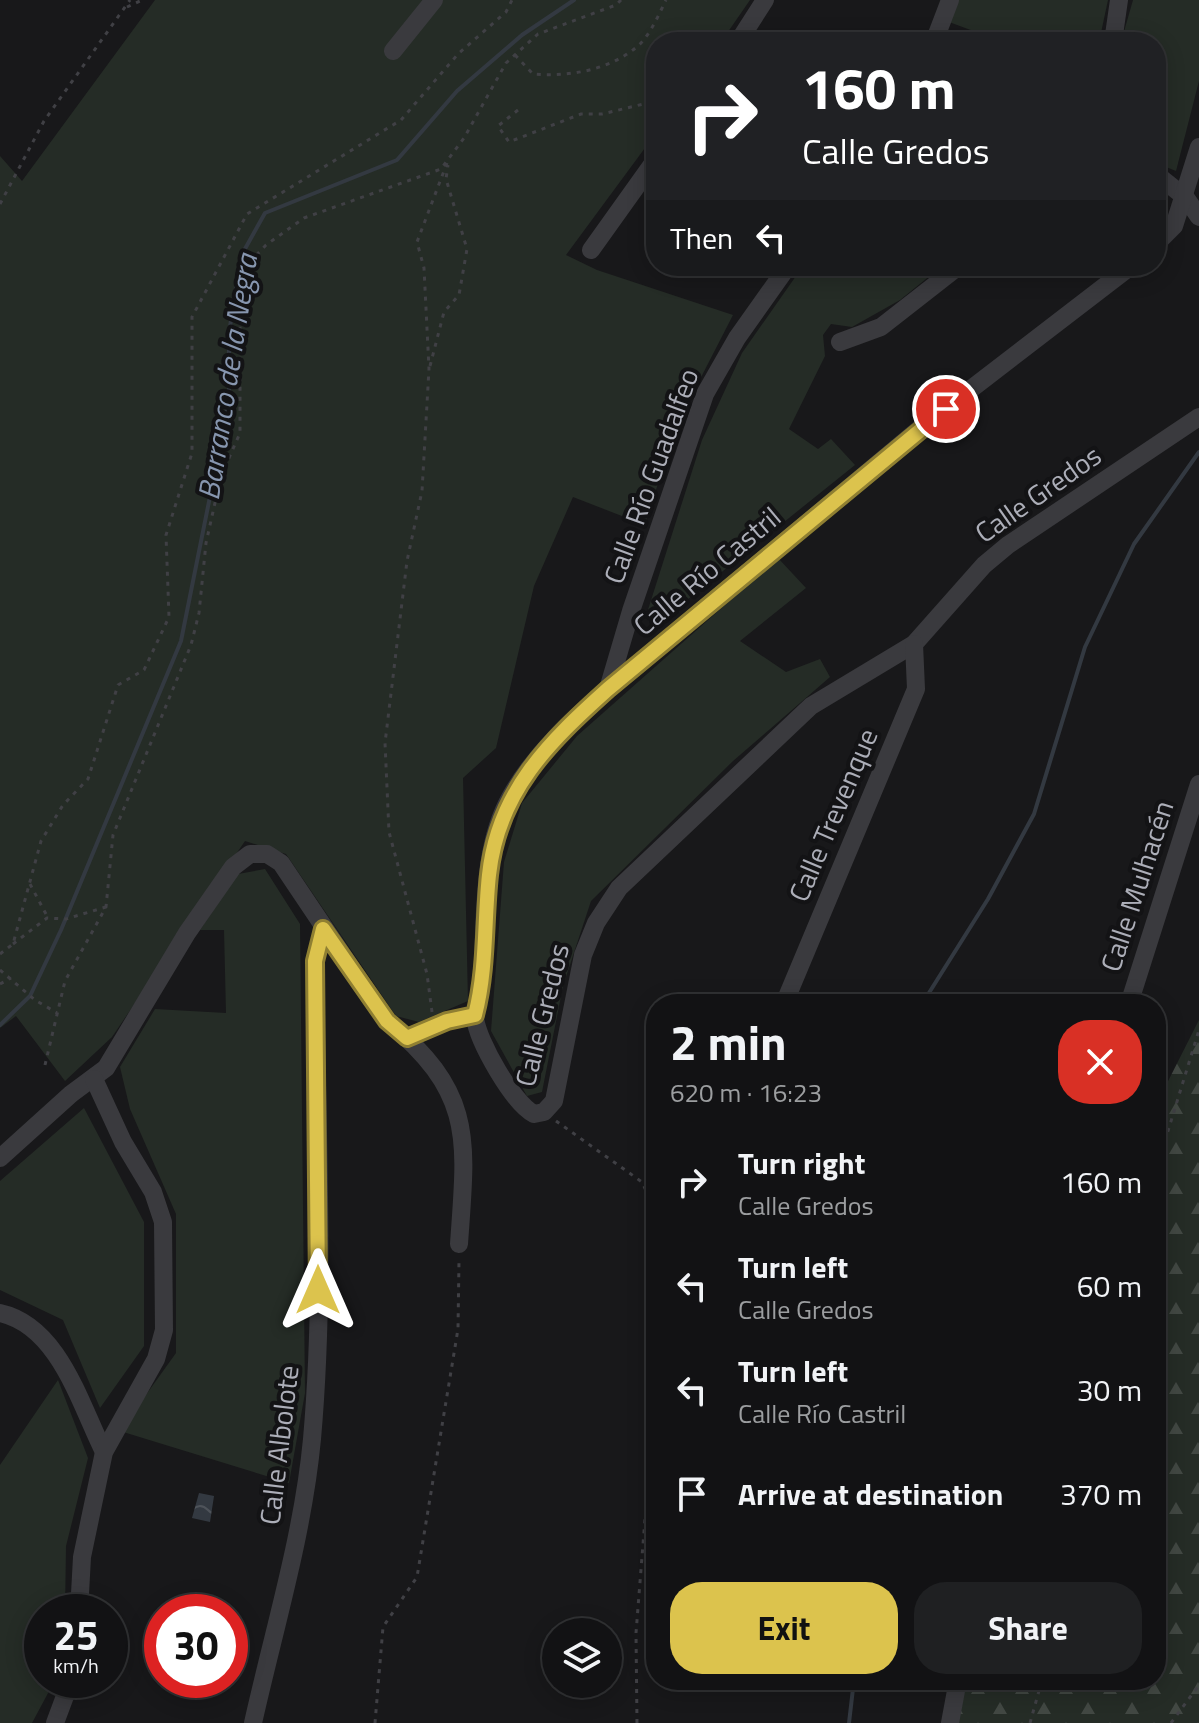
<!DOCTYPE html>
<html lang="en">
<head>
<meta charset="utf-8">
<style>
  body { margin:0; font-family:"Titillium Web",sans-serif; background:#1f2022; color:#f1f3f6; height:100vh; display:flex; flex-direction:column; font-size:30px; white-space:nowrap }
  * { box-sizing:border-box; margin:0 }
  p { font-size:26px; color:#9c9ea0 }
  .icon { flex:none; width:44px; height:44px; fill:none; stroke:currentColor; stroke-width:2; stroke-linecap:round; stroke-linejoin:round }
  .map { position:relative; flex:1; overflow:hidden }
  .panel { position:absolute; left:646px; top:994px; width:520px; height:696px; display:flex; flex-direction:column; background:#121214; border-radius:32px; box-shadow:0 4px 20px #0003,0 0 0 2px #313234 }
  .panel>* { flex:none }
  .top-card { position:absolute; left:646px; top:32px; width:520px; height:244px; border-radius:32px; box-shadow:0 4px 20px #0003,0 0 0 2px #313234; background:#202124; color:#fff; overflow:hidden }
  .fabs { position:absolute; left:542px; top:1618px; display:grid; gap:16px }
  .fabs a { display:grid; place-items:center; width:80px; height:80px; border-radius:50%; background:#121214; box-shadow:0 4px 20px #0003,0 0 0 2px #313234; font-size:40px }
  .speed { position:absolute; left:24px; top:1594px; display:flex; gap:16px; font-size:40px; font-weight:700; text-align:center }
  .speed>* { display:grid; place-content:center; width:104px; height:104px; border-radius:50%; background:#121214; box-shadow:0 4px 20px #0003,0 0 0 2px #313234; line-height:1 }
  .speed small { font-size:20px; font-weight:400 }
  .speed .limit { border:12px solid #d22; background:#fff; color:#111 }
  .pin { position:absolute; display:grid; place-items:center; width:68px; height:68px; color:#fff; margin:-34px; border:4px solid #fff; border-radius:50%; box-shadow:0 2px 8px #0007 }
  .me { position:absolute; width:88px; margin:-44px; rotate:0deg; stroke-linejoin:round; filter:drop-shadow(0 0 6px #0008) }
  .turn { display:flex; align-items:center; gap:28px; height:168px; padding:0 24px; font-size:36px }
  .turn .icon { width:104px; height:104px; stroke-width:2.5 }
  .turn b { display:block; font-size:56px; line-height:68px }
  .then { display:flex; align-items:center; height:76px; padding:0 24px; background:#0003; gap:16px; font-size:30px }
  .round { display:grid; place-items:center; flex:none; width:84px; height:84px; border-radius:32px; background:#1f2022 }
  .head { display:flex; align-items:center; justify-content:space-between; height:136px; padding:0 24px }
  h1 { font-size:48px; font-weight:700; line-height:60px }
  .cta { display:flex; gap:16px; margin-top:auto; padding:16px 24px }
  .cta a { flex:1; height:92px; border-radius:32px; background:#dcc34d; color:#111; font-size:32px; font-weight:700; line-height:92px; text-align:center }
  .cta a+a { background:#1f2022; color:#f1f3f6 }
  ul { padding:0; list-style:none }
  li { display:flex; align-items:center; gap:24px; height:104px; padding:0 24px }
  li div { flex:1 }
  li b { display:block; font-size:30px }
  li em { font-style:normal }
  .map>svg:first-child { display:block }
</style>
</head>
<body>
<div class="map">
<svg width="1199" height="1723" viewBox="0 0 1199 1723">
  <defs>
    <pattern id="forest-firs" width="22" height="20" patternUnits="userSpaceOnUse" patternTransform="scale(2)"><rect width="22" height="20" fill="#252c26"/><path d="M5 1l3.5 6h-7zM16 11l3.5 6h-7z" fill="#424843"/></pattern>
    <pattern id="water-waves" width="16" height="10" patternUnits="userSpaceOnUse" patternTransform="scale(2)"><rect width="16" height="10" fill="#333941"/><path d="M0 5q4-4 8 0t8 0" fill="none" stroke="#4e535a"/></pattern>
  </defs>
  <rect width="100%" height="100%" fill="#18181a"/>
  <g fill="#252c26">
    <polygon points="155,0 750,0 721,42 656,42 656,133 566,255 597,270 733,315 676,426 645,525 573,497 534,586 496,748 463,778 468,1001 419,1022 396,1016 286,854 245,841 112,1037 65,1081 16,1016 0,1028 0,156 22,181"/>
    <polygon points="956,0 1108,0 1099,42 1003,42 949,22"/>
    <polygon points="1133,0 1199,0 1199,81 1176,171 1156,163 1156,42 1121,42"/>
    <polygon points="803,266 942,266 900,300 852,327 831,324 823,335 825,356 789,429 818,449 831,439 855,465 662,620 646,616 702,440 742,353"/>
    <polygon points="778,558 806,588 740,641 786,672 820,659 830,677 733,761 591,901 563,986 542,1092 527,1096 491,1031 504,862 522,803 577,736"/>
    <polygon points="265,869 300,924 305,1393 289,1483 120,1431 176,1353 176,1214 130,1109 120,1067 155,1009 226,1013 224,930 200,930 238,874"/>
    <polygon points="84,1108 144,1222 144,1346 100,1408 63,1320 0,1290 0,1181"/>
    <polygon points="58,1380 88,1458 66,1546 65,1612 42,1612 42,1680 55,1680 32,1723 0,1723 0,1465"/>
  </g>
  <polygon fill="url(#forest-firs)" points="1199,1020 1199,1723 957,1723 966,1680 1156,1680 1156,1105"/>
  <polygon fill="url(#water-waves)" points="199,1493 214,1496 210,1522 192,1518"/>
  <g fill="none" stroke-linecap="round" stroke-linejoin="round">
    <g stroke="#333941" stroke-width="4">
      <polyline points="922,1004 988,899 1034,814 1085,647 1134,544 1199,452"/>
      <polyline points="0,1025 30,996 61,930 181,641 229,402 229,333 241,256 265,213 397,160 457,91 522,35 574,0"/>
      <polyline points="849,1723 854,1680"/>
    </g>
    <g stroke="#404045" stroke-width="3" stroke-dasharray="4 6" stroke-linecap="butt">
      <polyline points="127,7 142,0"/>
      <path d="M515 55 533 74C570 77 612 70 640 44 651 33 659 14 666 0"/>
      <polyline points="518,110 498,126 509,142 581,114 602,114 656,101"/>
      <polyline points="0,204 44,121 130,0"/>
      <polyline points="430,366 444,312 459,295 467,249 446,179 448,165"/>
      <polyline points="30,884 47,916"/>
      <polyline points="13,944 47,918 66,919 106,907"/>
      <polyline points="0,954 13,944 41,841 63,805 88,779 118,685 144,670 169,617 166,535 192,453 192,317 247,214 401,120 458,54 506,12 512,0"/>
      <polyline points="0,970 35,1000 57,1013"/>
      <polyline points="0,984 11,978"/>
      <polyline points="432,1012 427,974 389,832 385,743 407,561 422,491 429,369 424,268 417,242 447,163"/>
      <polyline points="45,1065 65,981 106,907 113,835 191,645 199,613 206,543 221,476 240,433 240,312 247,265 266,245 304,218 441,169 464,138 506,63 538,34 616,5 621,0"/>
      <polyline points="556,1121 642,1182 656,1212"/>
      <polyline points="1156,1170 1199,1030"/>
      <polyline points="375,1723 383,1627 417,1577 458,1329 459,1260"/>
      <polyline points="637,1723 636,1633 656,1379"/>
      <polyline points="1030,1723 1042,1680"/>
      <polyline points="1171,1723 1199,1685"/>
    </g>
    <g stroke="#3a3a3e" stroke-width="18">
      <polyline points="738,42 765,0"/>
      <polyline points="934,42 950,0"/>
      <polyline points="1113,42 1119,0"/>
      <polyline points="393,51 434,0"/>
      <polyline points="1156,174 1186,198 1199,217"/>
      <polyline points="1156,244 1174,226 1199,147"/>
      <polyline points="591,250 656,159"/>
      <path d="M1131 266 923 426 608 689C571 721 535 753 511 796 479 852 487 927 481 988 480 998 475 1008 475 1018 478 1042 513 1103 534 1114L544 1112 554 1101 583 955 596 923 619 888 811 706 914 644 984 565 1008 545 1199 417"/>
      <polyline points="840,342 881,327 959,266"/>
      <polyline points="608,689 631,611 705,394 737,338 788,266"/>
      <polyline points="784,1004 916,689 914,644"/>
      <polyline points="1129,1004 1199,784"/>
      <polyline points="407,1038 447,1021 475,1015"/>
      <path d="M0 1158 71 1094 106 1068 187 933 233 867 250 854H267L281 863 387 1021C476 1094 466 1141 459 1244"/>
      <path d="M0 1313C59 1326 80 1404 104 1452"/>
      <polyline points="79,1612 82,1557 104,1452 156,1359 164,1330 163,1222 153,1192 123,1142 94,1079"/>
      <polyline points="55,1723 71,1680"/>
      <path d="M253 1723C274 1629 303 1535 312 1439 326 1281 316 1120 315 961L323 929"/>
      <polyline points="950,1723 958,1680"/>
    </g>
  </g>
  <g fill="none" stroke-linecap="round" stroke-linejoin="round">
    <g stroke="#8f7f32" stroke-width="20">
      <path id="route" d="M318 1290 315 961 323 929 387 1021 407 1038 447 1021 475 1015C487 969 484 921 489 875 498 791 549 742 608 689L946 409"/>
    </g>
    <use href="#route" stroke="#dcc34d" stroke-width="14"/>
  </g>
  <g text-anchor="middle" stroke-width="8" stroke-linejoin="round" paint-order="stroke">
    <g font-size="28" fill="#acaeb8" stroke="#131315">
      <text transform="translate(651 476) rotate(-70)" y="10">Calle Río Guadalfeo</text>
      <text transform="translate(1038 494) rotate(-35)" y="10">Calle Gredos</text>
      <text transform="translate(707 571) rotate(-40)" y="10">Calle Río Castril</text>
      <text transform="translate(833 815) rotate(-67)" y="10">Calle Trevenque</text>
      <text transform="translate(1137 886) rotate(-72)" y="10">Calle Mulhacén</text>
      <text transform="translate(542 1015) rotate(-76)" y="10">Calle Gredos</text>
      <text transform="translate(279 1445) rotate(-83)" y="10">Calle Albolote</text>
    </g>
    <g font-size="30" font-style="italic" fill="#8796af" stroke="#131315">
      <text transform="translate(228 377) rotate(-81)" y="10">Barranco de la Negra</text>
    </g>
  </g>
</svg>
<div class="fabs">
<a><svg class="icon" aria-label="layers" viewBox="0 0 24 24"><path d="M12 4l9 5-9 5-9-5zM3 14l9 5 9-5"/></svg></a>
</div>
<div class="speed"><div>25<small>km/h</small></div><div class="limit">30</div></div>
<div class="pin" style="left:946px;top:409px;background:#d93025"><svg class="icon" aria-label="arrive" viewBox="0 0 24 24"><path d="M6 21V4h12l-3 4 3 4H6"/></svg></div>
<svg class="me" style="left:318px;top:1290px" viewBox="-20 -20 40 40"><path d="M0-17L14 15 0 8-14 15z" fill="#dcc34d" stroke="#fff" stroke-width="4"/></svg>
<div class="top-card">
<div class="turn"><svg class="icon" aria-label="right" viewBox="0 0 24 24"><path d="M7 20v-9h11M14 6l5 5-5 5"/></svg><div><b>160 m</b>Calle Gredos</div></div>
<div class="then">Then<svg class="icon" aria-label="left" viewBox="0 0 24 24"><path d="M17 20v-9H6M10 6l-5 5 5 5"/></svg></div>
</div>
<section class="panel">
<div class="head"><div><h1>2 min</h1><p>620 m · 16:23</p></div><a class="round" style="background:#d93025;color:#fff"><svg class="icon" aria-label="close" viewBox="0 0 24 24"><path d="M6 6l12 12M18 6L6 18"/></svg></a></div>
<ul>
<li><svg class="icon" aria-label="right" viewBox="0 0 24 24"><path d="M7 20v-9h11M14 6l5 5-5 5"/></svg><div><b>Turn right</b><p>Calle Gredos</p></div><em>160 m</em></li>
<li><svg class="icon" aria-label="left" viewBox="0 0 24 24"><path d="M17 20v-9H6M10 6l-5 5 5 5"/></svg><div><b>Turn left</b><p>Calle Gredos</p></div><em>60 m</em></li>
<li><svg class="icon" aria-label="left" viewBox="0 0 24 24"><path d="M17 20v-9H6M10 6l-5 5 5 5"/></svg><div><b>Turn left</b><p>Calle Río Castril</p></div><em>30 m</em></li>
<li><svg class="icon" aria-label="arrive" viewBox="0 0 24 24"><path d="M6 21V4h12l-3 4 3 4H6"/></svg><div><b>Arrive at destination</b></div><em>370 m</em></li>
</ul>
<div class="cta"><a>Exit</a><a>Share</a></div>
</section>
</div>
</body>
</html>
